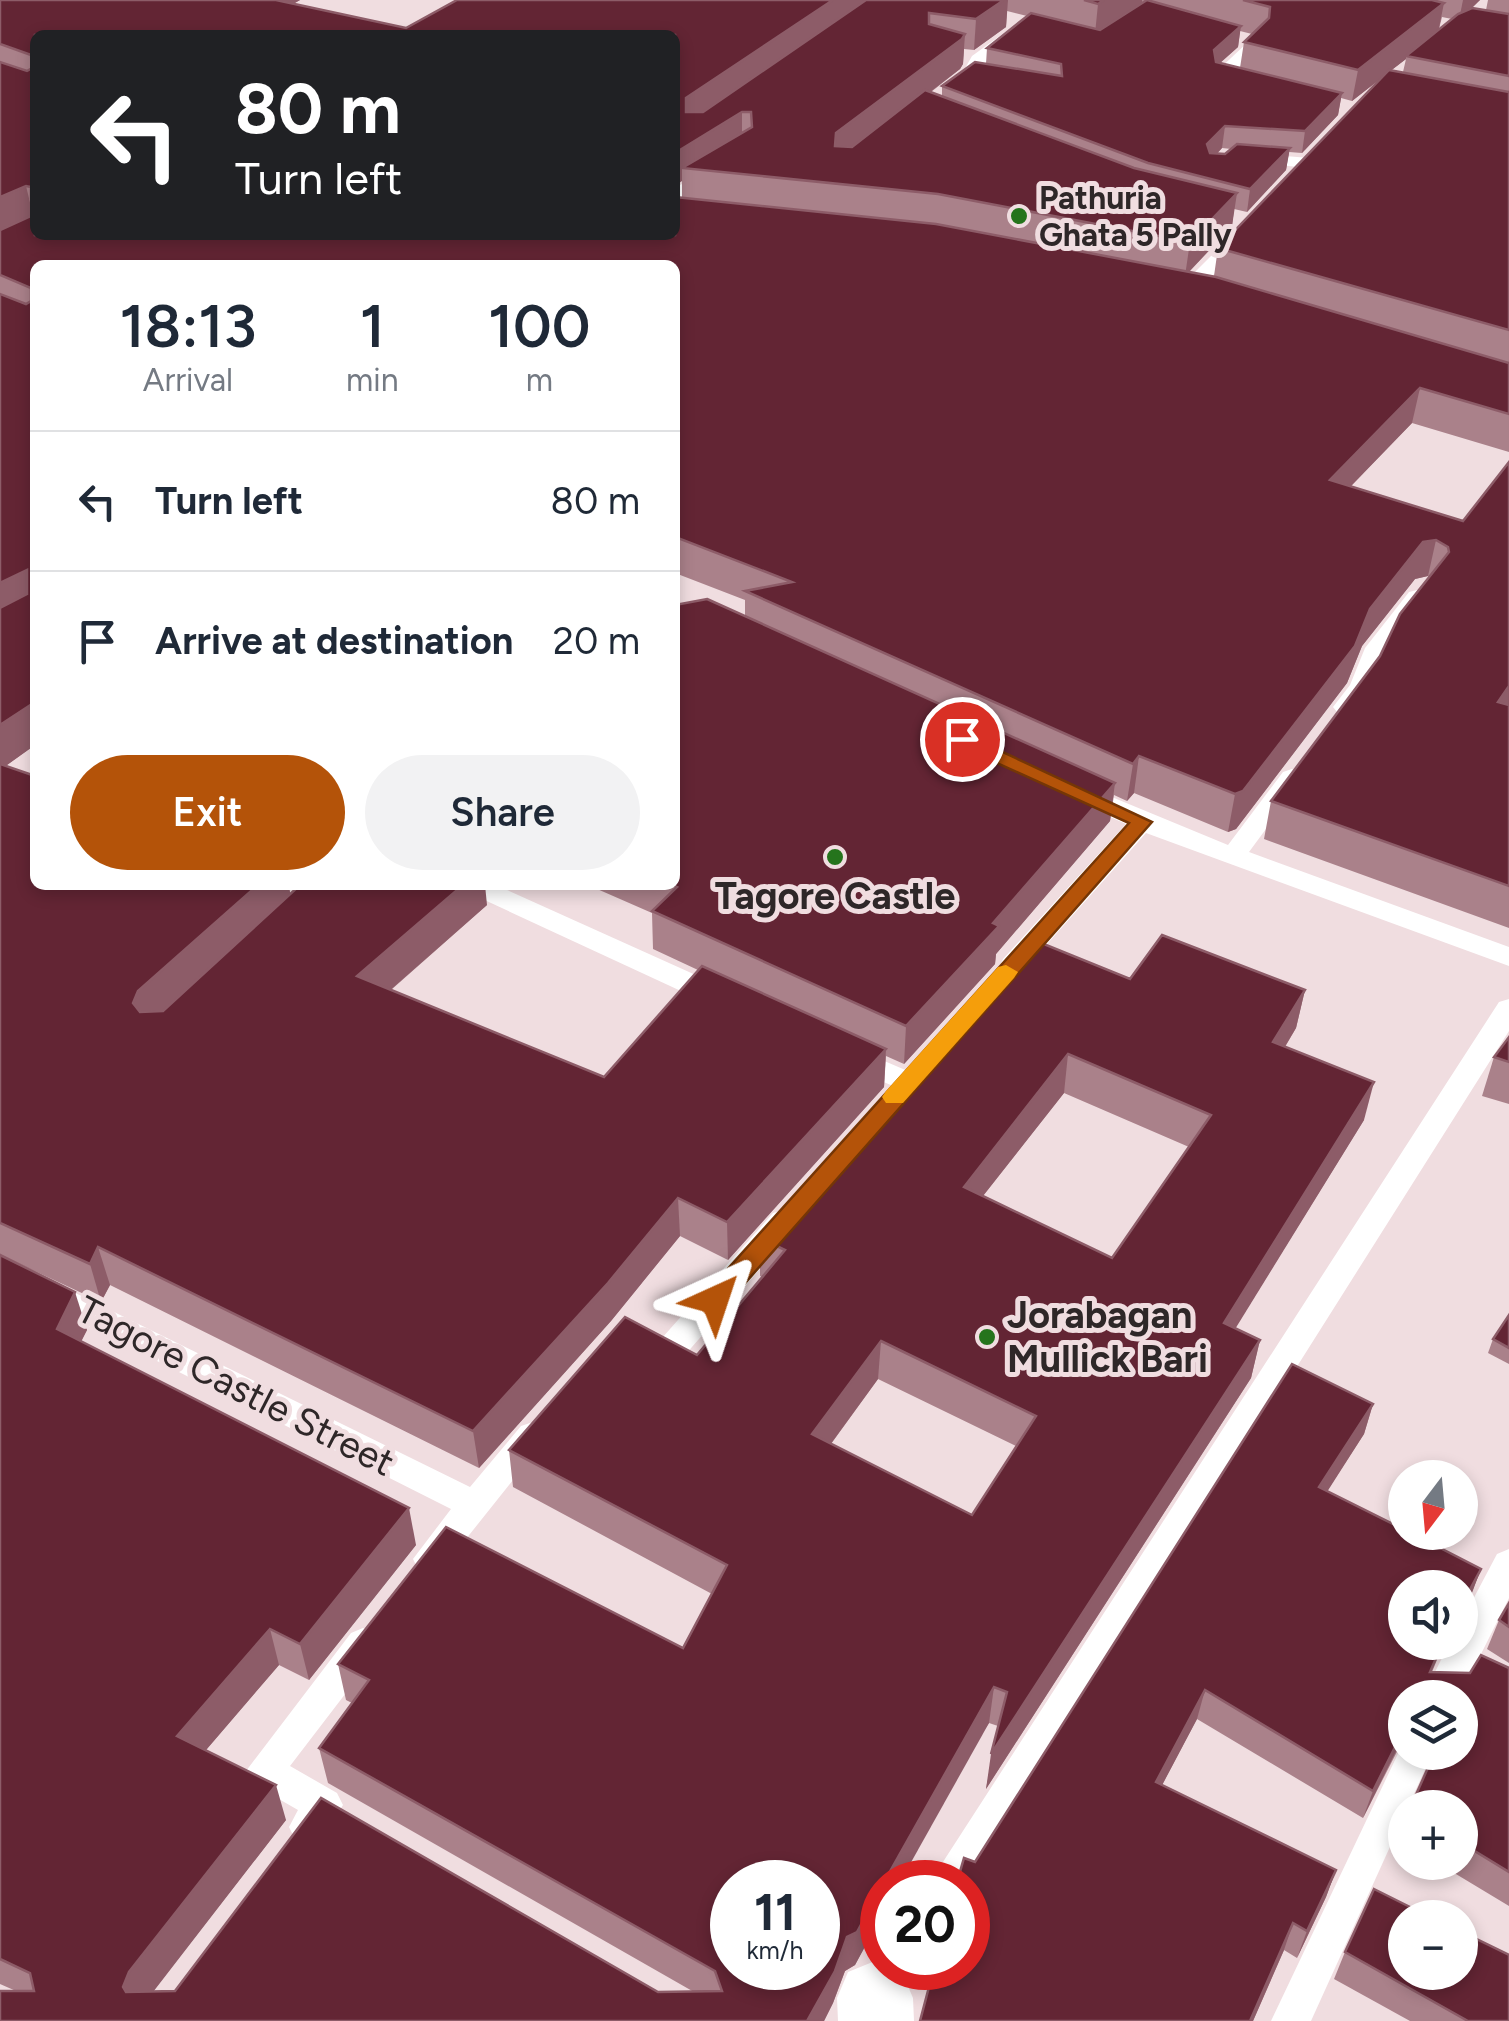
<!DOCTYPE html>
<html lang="en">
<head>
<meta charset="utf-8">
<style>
  body { margin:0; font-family:Figtree,sans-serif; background:#f2f2f3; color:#1f2937; height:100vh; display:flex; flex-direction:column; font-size:38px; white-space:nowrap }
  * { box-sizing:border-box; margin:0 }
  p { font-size:32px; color:#747a83 }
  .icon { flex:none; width:55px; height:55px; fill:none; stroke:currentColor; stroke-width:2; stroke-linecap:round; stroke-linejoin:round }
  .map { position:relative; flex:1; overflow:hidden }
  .sheet { position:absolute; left:30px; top:260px; width:650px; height:630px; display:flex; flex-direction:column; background:#fff; border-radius:15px; box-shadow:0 5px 15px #0003 }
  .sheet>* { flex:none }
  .banner { position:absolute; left:30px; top:30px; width:650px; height:210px; border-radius:15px; box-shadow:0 5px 15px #0003; background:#202124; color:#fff; overflow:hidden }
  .needle { width:65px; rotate:196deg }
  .tools { position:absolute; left:1388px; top:1460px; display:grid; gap:20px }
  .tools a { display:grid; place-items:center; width:90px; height:90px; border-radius:50%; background:#fff; box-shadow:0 5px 15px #0003; font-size:50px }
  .speed { position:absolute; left:710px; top:1860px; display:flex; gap:20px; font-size:50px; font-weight:700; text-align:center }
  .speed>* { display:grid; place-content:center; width:130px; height:130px; border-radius:50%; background:#fff; box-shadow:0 5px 15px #0003; line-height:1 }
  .speed small { font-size:25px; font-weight:400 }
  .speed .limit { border:15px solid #d22; background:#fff; color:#111 }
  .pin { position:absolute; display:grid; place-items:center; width:85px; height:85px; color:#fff; margin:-42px; border:5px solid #fff; border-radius:50%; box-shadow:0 2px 10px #0007 }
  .me { position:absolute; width:110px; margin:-55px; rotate:42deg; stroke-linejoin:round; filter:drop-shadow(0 0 8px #0008) }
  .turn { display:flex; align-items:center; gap:35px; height:210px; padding:0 40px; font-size:45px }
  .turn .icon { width:130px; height:130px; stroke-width:2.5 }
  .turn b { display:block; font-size:70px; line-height:85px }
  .eta { display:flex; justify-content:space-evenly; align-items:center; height:170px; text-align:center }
  .eta b { font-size:60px; font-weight:600; line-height:70px }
  .primary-button { display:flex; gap:20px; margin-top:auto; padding:20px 40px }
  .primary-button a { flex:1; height:115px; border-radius:60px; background:#b45309; color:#fff; font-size:40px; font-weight:600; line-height:115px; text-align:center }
  .primary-button a+a { background:#f2f2f3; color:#1f2937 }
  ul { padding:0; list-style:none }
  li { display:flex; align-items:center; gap:30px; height:140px; padding:0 40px; border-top:2px solid #e0e1e3 }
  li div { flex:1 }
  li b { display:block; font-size:38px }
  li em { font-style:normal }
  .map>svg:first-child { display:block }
</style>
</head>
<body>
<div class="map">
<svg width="1509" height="2021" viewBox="0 0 1509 2021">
  <rect width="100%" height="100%" fill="#f0dde0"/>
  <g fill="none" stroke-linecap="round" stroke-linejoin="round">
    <g fill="#fff" fill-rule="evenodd">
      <path d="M1008 30 1022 33C1012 43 999 49 989 59 974 72 969 95 945 92V86L963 72 972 56Z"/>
      <polygon points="1250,40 1264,43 1231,75 1244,79 1244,85 1214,80 1214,74"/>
      <polygon points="1251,153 1309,158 1318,163 1309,168 1245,162 1242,158"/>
      <polygon points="713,166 722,171 719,175 675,201 675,188"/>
      <polygon points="1242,230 1248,231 1248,239 1194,295 1180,295 1180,287 1236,231"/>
      <polygon points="1417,590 1428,597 1388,649 1373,686 1353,712 1337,712 1333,707 1350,685 1365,648 1409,592"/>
      <polygon points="1292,769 1304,777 1249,852 1509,947 1509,966 1146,833 1023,971 1003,971 1000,965 1003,959 1126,824 1072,800 1069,794 1072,788 1090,788 1228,845 1283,772"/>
      <polygon points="461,885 496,885 729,990 733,997 729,1004 709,1004 465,891"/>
      <polygon points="1509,999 1509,1031 968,1887 968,1882 930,1882 1499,1002"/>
      <polygon points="854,1048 917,1075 921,1082 917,1089 907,1092 844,1065 840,1058 844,1051"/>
      <polygon points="784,1210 795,1213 799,1221 795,1229 678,1363 667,1367 633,1353 628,1344 633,1335 644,1331 662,1338 773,1213"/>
      <polygon points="0,1256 470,1487 521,1426 533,1422 545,1426 549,1435 442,1569 430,1574 418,1569 413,1559 451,1509 0,1282"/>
      <polygon points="1509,1549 1509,1598 1459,1698 1422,1698 1450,1642 1460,1642 1460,1624 1497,1554"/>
      <polygon points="363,1628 375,1633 381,1644 375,1655 290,1766 337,1793 343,1805 321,1839 308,1845 295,1839 289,1827 298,1810 251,1783 246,1771 351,1633"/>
      <polygon points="1405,1739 1405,1752 1433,1752 1311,2021 1271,2021"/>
    </g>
    <polygon fill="#fff" fill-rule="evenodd" points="875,1961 882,1968 902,1972 913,1998 914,2021 838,2021 837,1998 848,1972"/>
  </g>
  <g fill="#aa818a" fill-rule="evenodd">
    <path d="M0 0H300L293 4 406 28 457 0H1480L1472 8 1486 10 1488 0H1509V452L1412 423 1351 486 1463 521 1509 462V928L1264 839 1271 801 1380 656 1429 577 1428 576 1415 579 1362 646 1347 683 1236 829 1228 832 1134 793 1127 801 1114 795 1110 821 996 954 995 964 904 1064 886 1056 884 1087 728 1260 680 1236 611 1321 479 1468 110 1285 101 1302 7 1258 87 1330 81 1341 416 1545 309 1680 279 1665 206 1750 286 1820 153 1991 694 1992 328 1783 319 1748 352 1703 346 1700 338 1664 683 1648 712 1594 513 1487 509 1450 697 1355 762 1277 760 1276V1238L1130 979 1305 990 1296 1028 1285 1047 1364 1120 1235 1328 1260 1340 1251 1378 986 1789 998 1726 989 1723 882 1882V1915L855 1965 845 1971 833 2003 824 2021H0L16 1991 0 1984ZM1007 11 1027 16 987 48 986 64 942 86V96L931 92 960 69 963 64 964 49 974 50 1006 27ZM1442 17 1452 19 1439 29ZM1240 31 1252 34 1244 42 1240 68 1220 63 1238 47ZM35 35 682 181V198L675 235H35ZM1406 59 1403 72 1391 70ZM1380 79 1218 248 1214 276 1189 272 1232 226 1234 209 1247 212 1286 170 1289 152 1302 153 1338 115 1341 98 1352 101ZM1222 148 1231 149 1225 154H1217ZM35 265H675V573L745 600V616L675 885H588L652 913 653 949 698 970 604 1077 391 990 487 905 290 894 8 767 7 765 35 745ZM1064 1093 1189 1147 1112 1258 983 1196ZM878 1379 1016 1446 972 1515 831 1444Z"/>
    <polygon points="1509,1037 1509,1104 1482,1096 1494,1057"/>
    <polygon points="1509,1315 1509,1364 1488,1353 1493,1339"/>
    <polygon points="1292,1364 1373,1404 1364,1434 1327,1491 1405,1530 1405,1532 1409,1532 1481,1569 1468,1602 1467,1610 1460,1629 1460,1588 1405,1588 1405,1642 1446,1642 1444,1643 1432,1672 1470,1673 1481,1655 1509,1668 1509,1906 1436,1862 1460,1862 1460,1808 1410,1808 1435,1752 1460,1752 1460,1698 1405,1698 1405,1736 1363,1818 1197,1719 1162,1785 1336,1870 1326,1897 1297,1958 1284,1950 1253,2021 920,2021 934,1968 968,1968 968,1882 957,1882 964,1858 975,1862"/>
    <polygon points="1509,1603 1509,1663 1487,1649 1499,1620"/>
    <polygon points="1405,1820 1405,1844 1398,1839"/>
    <polygon points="1345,1952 1509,2021 1410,2021 1334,1979"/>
  </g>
  <g fill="#8d5c68">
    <polygon points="253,0 300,0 257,25"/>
    <polygon points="833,0 876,0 686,144 686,98"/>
    <polygon points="1004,0 1008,0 1006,27 974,50 976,19"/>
    <polygon points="1104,0 1142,0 1142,3 1095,34 1098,4"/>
    <polygon points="1463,0 1480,0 1459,20"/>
    <polygon points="1444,3 1438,33 1406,56 1406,59 1352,101 1358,70"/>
    <polygon points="1241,26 1238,47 1211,71 1214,50"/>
    <polygon points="965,34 963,64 960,69 835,165 836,133"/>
    <polygon points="1342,93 1338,115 1302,153 1305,131"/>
    <polygon points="742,112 742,144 682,168 682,181 675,186 675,153"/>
    <polygon points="1225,126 1222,148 1204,167 1207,144"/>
    <polygon points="1290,148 1286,170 1247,212 1250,189"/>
    <polygon points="26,186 34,219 0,233 0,197"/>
    <polygon points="1237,193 1232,226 1185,276 1190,242"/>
    <polygon points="1420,388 1412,423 1323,515 1330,480"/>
    <polygon points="1436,540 1428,576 1415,579 1362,646 1347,683 1236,829 1228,832 1235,794 1370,609 1423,542"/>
    <polygon points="27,570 35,603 0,624 0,583"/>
    <polygon points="1509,686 1509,709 1498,702"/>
    <polygon points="35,702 35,745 7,765 11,779 0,789 0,725"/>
    <polygon points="1139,756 1134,793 1127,801 1133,764"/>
    <polygon points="1115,783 1110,821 996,954 995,964 904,1064 906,1026 993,923"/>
    <polygon points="258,885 289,885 291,899 148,1029 133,1003 138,991"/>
    <polygon points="463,885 485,885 487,905 363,1014 357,976"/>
    <polygon points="1305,990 1296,1028 1265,1080 1273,1042"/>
    <polygon points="886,1049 884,1087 728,1260 727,1222"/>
    <polygon points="1068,1054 1064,1093 960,1225 964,1187"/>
    <polygon points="1374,1082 1364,1120 1216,1360 1224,1323"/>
    <polygon points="678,1198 680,1236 611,1321 479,1468 473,1431"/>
    <polygon points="98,1247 110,1285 101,1302 90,1264"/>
    <polygon points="75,1292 87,1330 69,1366 57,1329"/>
    <polygon points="1260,1340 1251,1378 986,1789 991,1754"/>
    <polygon points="881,1341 878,1379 811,1471 812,1434"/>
    <polygon points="1373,1404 1364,1434 1311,1517 1319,1487"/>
    <polygon points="409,1508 416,1545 309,1680 300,1644"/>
    <polygon points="1481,1569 1470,1598 1462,1612 1467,1610 1460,1629 1460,1613 1468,1593"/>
    <polygon points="270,1629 279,1665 188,1771 177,1736"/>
    <polygon points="994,1687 989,1723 900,1882 884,1882"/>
    <polygon points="1205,1690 1197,1719 1149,1810 1156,1782"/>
    <polygon points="1405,1727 1405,1733 1363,1818 1373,1791"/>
    <polygon points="276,1785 286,1820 143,2005 137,2020 123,1987 129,1972"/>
    <polygon points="1336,1870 1326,1897 1297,1958 1307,1931"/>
    <polygon points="882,1886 882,1915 855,1965 845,1971 833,2003 824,2021 807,2021 847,1937"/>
    <polygon points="1293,1923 1284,1950 1253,2021 1250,2021"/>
  </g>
  <g fill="#632534" stroke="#8d5c68" stroke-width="2.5" fill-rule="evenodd">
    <polygon points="0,0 276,0 406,28 457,0 833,0 686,98 686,112 703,112 866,0 1004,0 976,19 929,13 929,24 965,34 962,39 836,133 835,146 852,147 925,90 1134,168 1237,193 1190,242 938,194 682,168 752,127 751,112 742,112 675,153 675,35 35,35 35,198 31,198 31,187 26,186 0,197 0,62 27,71 32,68 31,55 0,44"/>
    <polygon points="1084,0 1104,0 1098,4"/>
    <polygon points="1147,0 1241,26 1214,50 1216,62 1342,93 1305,131 1225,126 1207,144 1210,153 1225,154 1237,144 1290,148 1250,189 1148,163 942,86 975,62 1062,76 1061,64 987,48 1031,13 1100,30"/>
    <polygon points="1243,0 1432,0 1444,3 1358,70 1244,42 1269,18 1270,7"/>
    <polygon points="1472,8 1509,14 1509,76 1406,56 1458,14"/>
    <polygon points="1389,70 1509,92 1509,330 1218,248"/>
    <polygon points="675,197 936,224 1216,277 1509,363 1509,414 1420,388 1330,480 1463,521 1509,462 1509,686 1498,702 1509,705 1509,886 1271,801 1380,656 1400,614 1449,552 1448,547 1436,540 1423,542 1370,609 1355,646 1243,791 1235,794 1139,756 1133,764 745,591 792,582 675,537 675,265 35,265 35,702 0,725 0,608 27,594 27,570 0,583 0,294 26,304 31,301 31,288 0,275 0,230 35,214 35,235 675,235"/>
    <polygon points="707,599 1115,783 993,923 999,926 906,1026 652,911 677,887 673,885 675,885 675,605"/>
    <polygon points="0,764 35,776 35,885 258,885 138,991 133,1003 140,1012 163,1011 300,885 463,885 357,976 604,1077 702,966 886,1049 727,1222 678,1198 608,1283 473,1431 98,1247 90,1264 0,1223"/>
    <path d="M1162 935 1305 990 1273 1042 1374 1082 1224 1323 1260 1340 991 1754 1007 1692 994 1687 884 1882H882V1886L857 1932 847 1937 835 1971 807 2021H0V1991H34L30 1973 0 1959V1255L75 1292 57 1329 409 1508 300 1644 270 1629 177 1736 276 1785 129 1972 123 1987 126 1992 175 1991 321 1798 658 1992 722 1991 715 1971 319 1748 369 1680 338 1664 446 1527 683 1648 727 1565 509 1450 625 1317 697 1355 785 1250 760 1238 1029 938 1130 979ZM1068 1054 1211 1115 1112 1258 964 1187ZM881 1341 1036 1416 972 1515 812 1434ZM732 1882H818V1968H732Z"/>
    <polygon points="1509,1037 1509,1062 1494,1057"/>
    <polygon points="1509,1315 1509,1348 1493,1339"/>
    <polygon points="1292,1364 1373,1404 1319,1487 1405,1530 1405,1532 1409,1532 1481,1569 1468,1593 1467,1610 1460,1613 1460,1588 1405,1588 1405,1642 1443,1642 1430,1672 1470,1673 1481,1655 1509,1668 1509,1872 1460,1842 1460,1808 1410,1808 1435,1752 1460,1752 1460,1698 1405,1698 1405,1727 1373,1791 1205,1690 1156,1782 1336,1870 1307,1931 1293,1923 1250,2021 920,2021 934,1968 968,1968 968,1882 957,1882 964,1858 975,1862"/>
    <polygon points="1509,1603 1509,1627 1499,1620"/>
    <polygon points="1374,1889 1432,1918 1405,1918 1405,1972 1460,1972 1460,1931 1509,1955 1509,2021 1468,2021 1345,1952"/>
  </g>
  <polygon fill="#b45309" stroke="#753606" stroke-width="2.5" points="962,733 1152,822 724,1307 706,1307 702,1300 706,1293 1129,823 955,744 955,735"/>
  <polygon fill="#f59e0b" points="1006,965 1018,972 1014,978 903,1103 886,1103 882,1097 886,1091 998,967"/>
  <g fill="#25741c" stroke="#f0dde0" stroke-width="4">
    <circle cx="1019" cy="216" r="10"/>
    <circle cx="835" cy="857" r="10"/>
    <circle cx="987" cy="1337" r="10"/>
  </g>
  <g text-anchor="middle" stroke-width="10" stroke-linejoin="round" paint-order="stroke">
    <g font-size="32" font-weight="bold" fill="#2e2728" stroke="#f0dde0" text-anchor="start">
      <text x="1039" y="209">Pathuria<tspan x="1039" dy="37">Ghata 5 Pally</tspan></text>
    </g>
    <g font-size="38" font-weight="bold" fill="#2e2728" stroke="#f0dde0">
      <text x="835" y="909">Tagore Castle</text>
      <text x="1007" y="1328" text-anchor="start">Jorabagan<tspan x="1007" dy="44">Mullick Bari</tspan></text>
    </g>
    <g font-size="38" fill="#2e2728" stroke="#f0dde0">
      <text transform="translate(236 1386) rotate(27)" y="13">Tagore Castle Street</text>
    </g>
  </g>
</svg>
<div class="tools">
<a><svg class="needle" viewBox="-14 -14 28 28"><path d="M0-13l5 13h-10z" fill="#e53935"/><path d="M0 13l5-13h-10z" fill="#747a83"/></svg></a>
<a><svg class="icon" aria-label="sound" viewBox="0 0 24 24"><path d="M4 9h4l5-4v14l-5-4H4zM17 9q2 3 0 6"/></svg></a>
<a><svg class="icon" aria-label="layers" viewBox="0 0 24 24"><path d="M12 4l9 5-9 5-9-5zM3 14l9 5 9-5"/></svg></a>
<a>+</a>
<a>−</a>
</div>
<div class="speed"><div>11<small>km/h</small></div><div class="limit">20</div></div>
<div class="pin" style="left:962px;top:739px;background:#d93025"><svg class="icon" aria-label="arrive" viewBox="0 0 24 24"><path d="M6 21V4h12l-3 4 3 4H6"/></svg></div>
<svg class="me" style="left:715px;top:1300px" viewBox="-20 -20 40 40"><path d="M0-17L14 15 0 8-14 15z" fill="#b45309" stroke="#fff" stroke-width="4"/></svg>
<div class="banner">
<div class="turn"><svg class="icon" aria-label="left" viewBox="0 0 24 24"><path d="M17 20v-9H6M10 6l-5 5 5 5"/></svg><div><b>80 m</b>Turn left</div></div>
</div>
<section class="sheet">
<div class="eta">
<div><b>18:13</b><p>Arrival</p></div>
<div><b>1</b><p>min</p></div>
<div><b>100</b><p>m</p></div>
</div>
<ul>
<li><svg class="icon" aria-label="left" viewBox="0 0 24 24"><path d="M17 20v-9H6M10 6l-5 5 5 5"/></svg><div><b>Turn left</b></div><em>80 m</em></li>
<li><svg class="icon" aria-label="arrive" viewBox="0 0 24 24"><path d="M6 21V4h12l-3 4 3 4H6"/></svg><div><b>Arrive at destination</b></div><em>20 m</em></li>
</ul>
<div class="primary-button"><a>Exit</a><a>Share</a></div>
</section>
</div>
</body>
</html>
